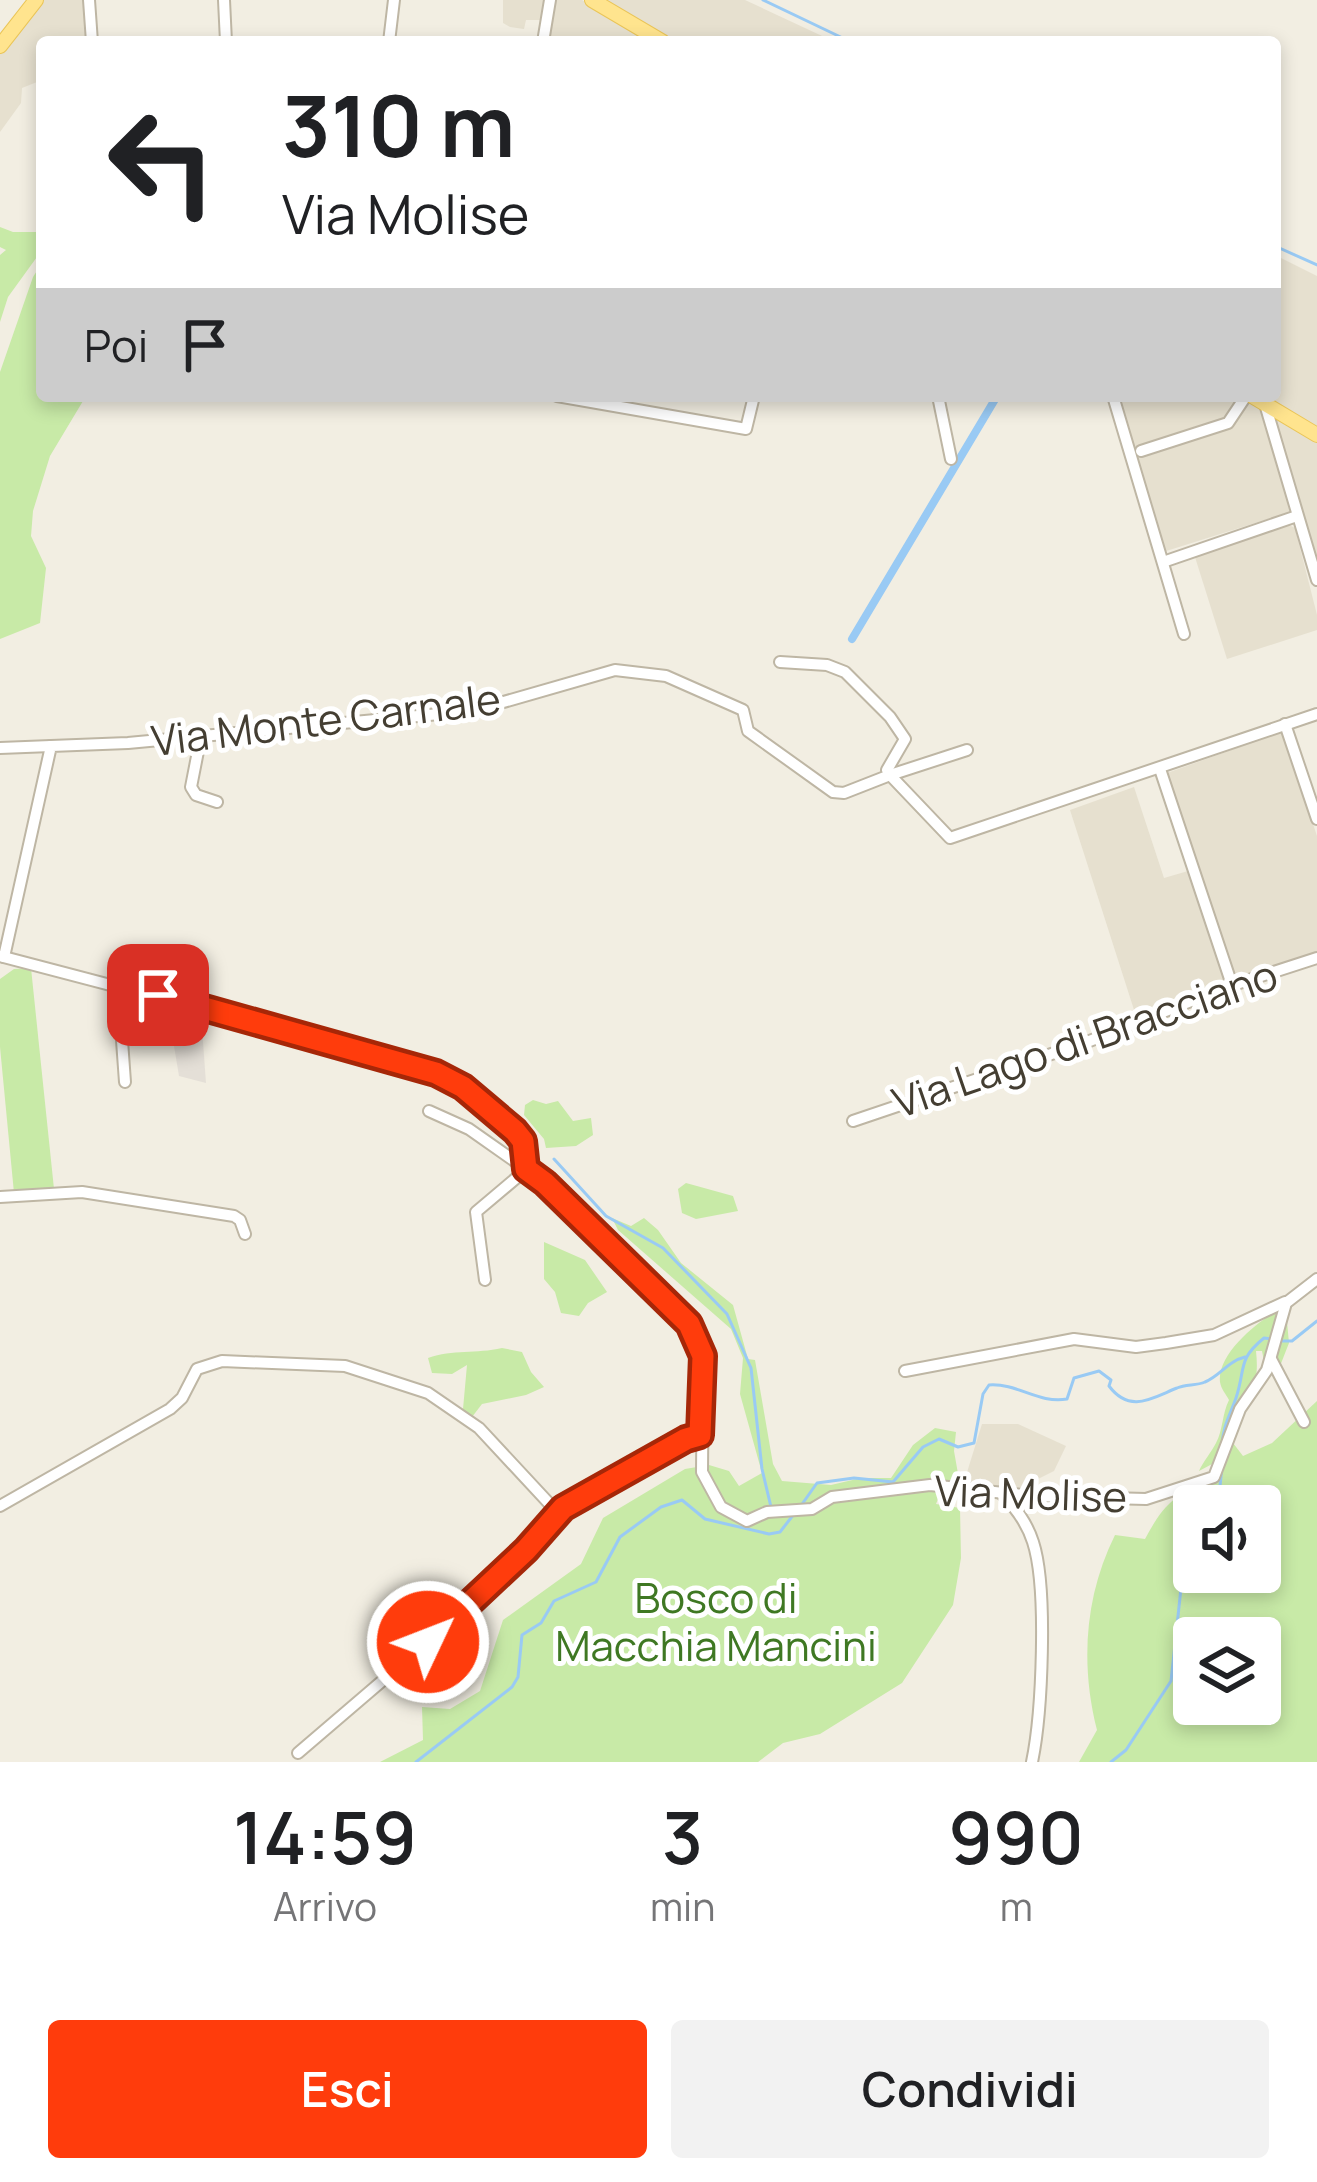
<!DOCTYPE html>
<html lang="it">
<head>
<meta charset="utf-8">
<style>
  body { margin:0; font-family:Manrope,sans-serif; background:#f2f2f2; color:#202124; height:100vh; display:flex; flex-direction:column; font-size:45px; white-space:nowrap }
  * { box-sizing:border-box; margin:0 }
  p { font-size:39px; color:#757577 }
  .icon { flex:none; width:66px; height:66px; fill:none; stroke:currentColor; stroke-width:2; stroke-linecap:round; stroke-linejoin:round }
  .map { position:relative; height:1762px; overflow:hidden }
  .drawer { display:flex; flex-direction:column; background:#fff; flex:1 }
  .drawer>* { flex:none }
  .guide { position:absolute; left:36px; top:36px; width:1245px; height:366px; border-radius:12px; box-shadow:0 6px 18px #0003; background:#fff; color:#202124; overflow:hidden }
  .tools { position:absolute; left:1173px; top:1485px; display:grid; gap:24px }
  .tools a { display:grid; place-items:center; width:108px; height:108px; border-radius:12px; background:#fff; box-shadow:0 6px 18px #0003; font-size:60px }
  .pin { position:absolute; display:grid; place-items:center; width:102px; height:102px; color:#fff; margin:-51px; border-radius:24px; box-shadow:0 6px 18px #0006 }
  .me { position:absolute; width:132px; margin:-66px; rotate:47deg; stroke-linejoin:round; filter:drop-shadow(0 0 9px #0008) }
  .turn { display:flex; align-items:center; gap:42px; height:252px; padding:0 48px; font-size:54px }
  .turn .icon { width:156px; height:156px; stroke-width:2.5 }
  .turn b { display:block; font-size:84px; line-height:102px }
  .then { display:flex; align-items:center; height:114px; padding:0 48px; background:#0003; gap:24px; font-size:45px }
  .eta { display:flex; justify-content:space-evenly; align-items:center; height:204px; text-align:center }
  .eta b { font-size:72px; font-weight:600; line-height:84px }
  .primary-button { display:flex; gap:24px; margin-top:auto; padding:24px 48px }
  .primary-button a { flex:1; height:138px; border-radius:12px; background:#ff3c0c; color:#fff; font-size:48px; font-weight:600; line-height:138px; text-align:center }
  .primary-button a+a { background:#f2f2f2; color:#202124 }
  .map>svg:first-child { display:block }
</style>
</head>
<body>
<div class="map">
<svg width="1317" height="1762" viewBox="0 0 1317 1762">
  <rect width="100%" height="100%" fill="#f2eee2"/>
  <g fill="#e6e0cf">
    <polygon points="42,0 85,0 87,42 42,42 42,80 22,88 21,103 0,132 0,52"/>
    <polygon points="503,0 582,0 654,42 540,42 543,20 526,20 524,29 510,27 503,23"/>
    <polygon points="603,0 745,0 835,42 674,42"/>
    <polygon points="1275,255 1317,276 1317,429 1262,396 1275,396"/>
    <polygon points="1115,396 1239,396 1232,424 1247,401 1264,411 1290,512 1163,552"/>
    <polygon points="1273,413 1317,440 1317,566 1284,458"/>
    <polygon points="1289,525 1295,528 1317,615 1317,630 1227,659 1195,557"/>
    <polygon points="1282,732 1317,836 1317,952 1234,979 1167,773"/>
    <polygon points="1134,787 1164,878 1188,871 1226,980 1135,1013 1070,810"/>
    <polygon points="982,1424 1018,1424 1066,1446 1054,1471 1018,1489 964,1482"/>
  </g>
  <polygon fill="#e4dfd7" points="167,1004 201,1014 206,1083 179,1076"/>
  <g fill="#c8eaa7" fill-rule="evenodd">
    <polygon points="0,227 13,232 37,232 42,250 8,297 0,322 0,255 6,250 0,247"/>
    <polygon points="42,263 42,396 86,396 50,456 33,511 31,536 46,568 40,623 0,639 0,372 33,277"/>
    <polygon points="31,968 54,1189 14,1193 0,1047 0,979 14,969"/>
    <polygon points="533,1100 546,1104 558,1101 573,1121 591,1118 593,1135 576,1146 546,1148 544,1139 524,1115 525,1105"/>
    <polygon points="686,1183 733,1196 738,1211 696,1219 682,1213 678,1189"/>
    <polygon points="612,1218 631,1226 644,1218 658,1230 681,1263 733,1305 748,1359 755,1360 773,1464 782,1481 831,1485 861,1478 891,1478 913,1445 935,1428 956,1432 954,1451 960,1485 940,1494 936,1504 960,1508 961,1558 953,1605 902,1683 820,1734 783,1743 758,1762 380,1762 423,1740 422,1707 450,1709 480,1691 503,1620 581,1564 603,1518 685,1469 709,1465 729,1471 739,1486 762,1473 740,1394 743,1358 731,1329 618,1230"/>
    <polygon points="544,1242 585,1260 607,1292 588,1303 579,1316 561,1313 555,1292 544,1279"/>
    <path d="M1275 1312 1287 1322 1289 1343 1280 1366H1265L1262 1351H1256C1259 1378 1255 1395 1231 1411L1233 1443 1243 1456 1272 1443 1317 1401V1762H1079L1097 1730C1080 1664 1085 1595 1115 1535L1145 1539C1161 1509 1175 1491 1209 1483L1214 1463 1199 1471C1204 1460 1211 1453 1216 1443 1223 1430 1222 1414 1229 1400 1226 1394 1221 1389 1220 1382 1217 1355 1255 1324 1275 1312ZM1194 1506H1260V1572H1194ZM1194 1638H1260V1704H1194Z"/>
    <path d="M502 1348 522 1352 531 1372 544 1387 526 1395 482 1404 472 1417 463 1409 467 1365 452 1374 432 1373 428 1358C453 1349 476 1354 502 1348Z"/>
  </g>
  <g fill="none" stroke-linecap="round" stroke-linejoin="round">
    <g stroke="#99caf4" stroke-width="3">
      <polyline points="763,0 851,42"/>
      <polyline points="1275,246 1317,265"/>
      <polyline points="554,1159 606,1216 663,1248 727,1314 751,1368 762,1469 771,1507"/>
      <polyline points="1282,1341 1292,1341 1317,1321"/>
      <path d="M1222 1445C1223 1426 1230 1415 1236 1398 1246 1368 1237 1360 1264 1338L1273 1339"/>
      <polyline points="1218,1506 1222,1466"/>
      <path d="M800 1507 817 1483 854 1478 893 1482 923 1447 939 1439 958 1447 974 1443 983 1394 989 1385C1018 1383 1038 1404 1067 1399L1074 1378 1099 1371 1111 1380 1109 1386C1130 1414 1152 1398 1177 1388 1186 1384 1196 1386 1205 1382 1220 1376 1228 1361 1245 1357"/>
      <polyline points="416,1762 512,1687 518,1677 522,1635 541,1623 554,1601 596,1582 620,1537 661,1507 682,1500 705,1519 769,1534 780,1532 794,1514"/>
      <polyline points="1111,1762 1126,1750 1171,1681 1182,1579 1194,1551"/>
    </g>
    <polyline stroke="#99caf4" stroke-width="8" points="852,639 997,396"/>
    <g stroke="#beb6a4" stroke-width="14">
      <g id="minor">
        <polyline points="89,0 92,42"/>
        <polyline points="224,0 226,42"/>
        <polyline points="389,42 394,0"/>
        <polyline points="543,42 550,0"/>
        <polyline points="557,396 746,429 754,396"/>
        <polyline points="938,396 951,459"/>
        <polyline points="1113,396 1184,634"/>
        <polyline points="1265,404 1317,580"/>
        <polyline points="1141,451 1228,423 1246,396"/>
        <polyline points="1163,562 1297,516"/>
        <polyline points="780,662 827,665 845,672 890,717 905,739 887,770"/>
        <polyline points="1285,724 1317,819"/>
        <polyline points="201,736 191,787 196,795 217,802"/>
        <polyline points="0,748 51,746"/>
        <polyline points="1160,769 1232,985"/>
        <polyline points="890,775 967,750"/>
        <path d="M0 956 408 1063C443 1075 504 1105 522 1140 526 1147 525 1160 526 1169L545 1183 675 1307 694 1332 703 1356 702 1472 721 1507 747 1521 767 1512 812 1509 832 1497 930 1485 1032 1496 1146 1499 1214 1477 1240 1409 1267 1370 1286 1303 1317 1279"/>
        <polyline points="4,957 51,746 128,743 472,711 615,670 666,676 743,710 748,731 833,792 844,793 890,775 950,838 1317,714"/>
        <polyline points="118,985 125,1082"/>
        <polyline points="429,1111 469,1129 526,1169"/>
        <polyline points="853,1121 1087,1042 1224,988 1317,958"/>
        <polyline points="0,1197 82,1192 234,1216 240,1220 245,1234"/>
        <polyline points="485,1280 476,1212 527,1169"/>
        <polyline points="1271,1359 1304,1422"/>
        <polyline points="905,1371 1074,1339 1136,1347 1166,1343 1214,1335 1285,1302"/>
        <path d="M1002 1494C1016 1508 1027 1523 1033 1542 1048 1588 1042 1714 1032 1762"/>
        <polyline points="0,1506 170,1409 182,1398 197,1369 222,1361 345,1366 428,1393 479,1428 558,1513"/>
        <polyline points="298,1753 451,1622 526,1550 563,1507 681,1442 700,1435"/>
      </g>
    </g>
    <g stroke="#eac558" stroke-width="16">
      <g id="major">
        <polyline points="592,0 663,42"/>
        <polyline points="0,46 36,0"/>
        <polyline points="1252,396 1317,435"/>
      </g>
    </g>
    <use href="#minor" stroke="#fff" stroke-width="10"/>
    <use href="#major" stroke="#ffe48e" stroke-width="14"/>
  </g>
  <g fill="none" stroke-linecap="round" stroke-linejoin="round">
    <g stroke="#a62708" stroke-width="30">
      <polyline id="route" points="158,995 436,1073 463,1087 515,1131 523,1141 526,1169 545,1183 689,1324 703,1356 700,1435 686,1439 563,1508 526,1550 428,1642"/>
    </g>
    <use href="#route" stroke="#ff3c0c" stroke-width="21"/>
  </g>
  <g text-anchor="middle" stroke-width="10" stroke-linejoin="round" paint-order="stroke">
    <g font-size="42" fill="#443e32" stroke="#fff">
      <text transform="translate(326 720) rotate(-7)" y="15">Via Monte Carnale</text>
      <text transform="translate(1085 1039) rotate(-19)" y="15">Via Lago di Bracciano</text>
      <text transform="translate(1031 1494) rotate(2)" y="15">Via Molise</text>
    </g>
    <g font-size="42" fill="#3f7823" stroke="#fff">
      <text x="716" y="1613">Bosco di<tspan x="716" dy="48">Macchia Mancini</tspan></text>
    </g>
  </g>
</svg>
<div class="tools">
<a><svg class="icon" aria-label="sound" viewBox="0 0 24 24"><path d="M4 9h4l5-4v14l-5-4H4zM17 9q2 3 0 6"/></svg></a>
<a><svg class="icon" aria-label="layers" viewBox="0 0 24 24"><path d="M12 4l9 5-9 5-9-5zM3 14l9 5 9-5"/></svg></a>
</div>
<div class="pin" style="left:158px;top:995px;background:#d93025"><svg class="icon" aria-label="arrive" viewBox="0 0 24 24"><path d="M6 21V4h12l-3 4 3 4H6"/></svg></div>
<svg class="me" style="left:428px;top:1642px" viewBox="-20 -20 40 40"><circle r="17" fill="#ff3c0c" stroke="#fff" stroke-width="3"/><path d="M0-11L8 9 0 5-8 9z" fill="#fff"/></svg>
<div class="guide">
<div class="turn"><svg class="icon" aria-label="left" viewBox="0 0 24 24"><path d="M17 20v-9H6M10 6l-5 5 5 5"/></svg><div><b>310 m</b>Via Molise</div></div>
<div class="then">Poi<svg class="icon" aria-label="arrive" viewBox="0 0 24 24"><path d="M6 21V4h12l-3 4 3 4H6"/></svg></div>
</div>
</div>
<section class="drawer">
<div class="eta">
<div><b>14:59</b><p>Arrivo</p></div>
<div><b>3</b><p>min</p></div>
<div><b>990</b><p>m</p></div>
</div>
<div class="primary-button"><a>Esci</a><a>Condividi</a></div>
</section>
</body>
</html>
